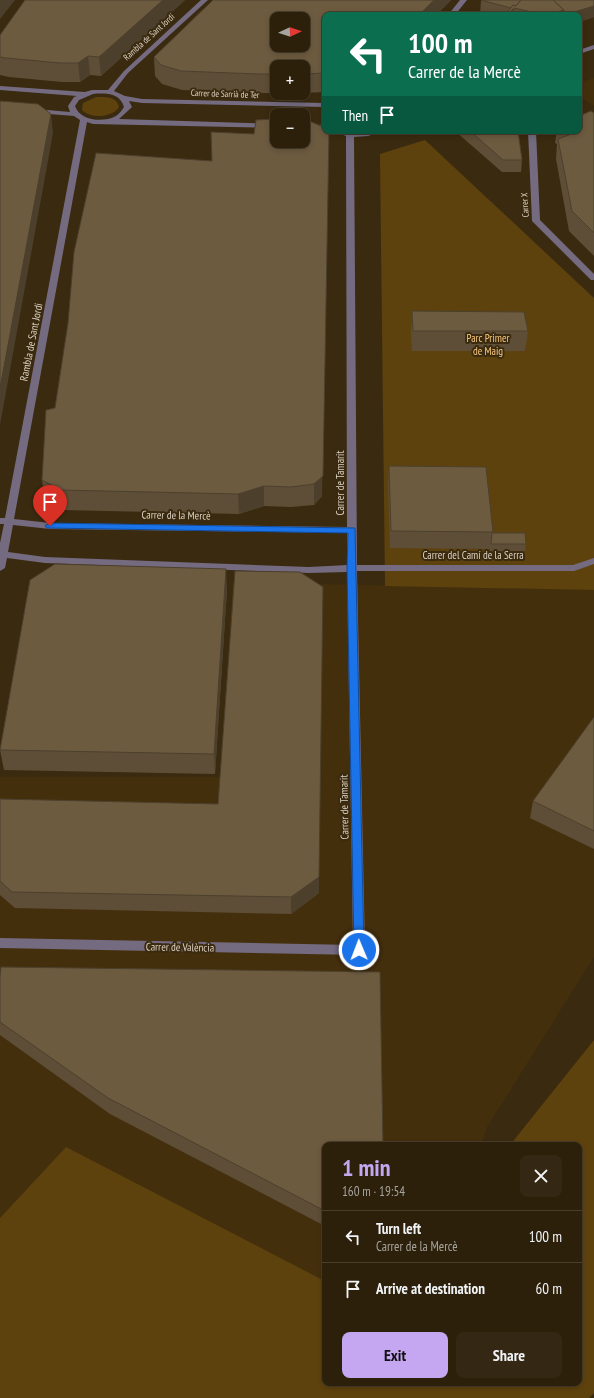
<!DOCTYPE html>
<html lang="en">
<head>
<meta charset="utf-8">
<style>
  body { margin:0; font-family:"PT Sans Narrow",sans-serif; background:#342814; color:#f1f3f6; height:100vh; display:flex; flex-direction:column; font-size:15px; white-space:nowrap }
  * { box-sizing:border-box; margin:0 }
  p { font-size:13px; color:#a6a39d }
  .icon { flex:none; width:22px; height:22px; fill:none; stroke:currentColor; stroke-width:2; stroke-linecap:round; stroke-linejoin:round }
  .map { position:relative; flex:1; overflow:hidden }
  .details { position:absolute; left:322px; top:1142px; width:260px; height:244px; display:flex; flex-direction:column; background:#2c200b; border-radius:8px; box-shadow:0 2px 6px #0003,0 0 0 1px #483e2c }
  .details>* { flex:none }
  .top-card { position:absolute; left:322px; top:12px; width:260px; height:122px; border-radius:8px; box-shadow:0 2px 6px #0003,0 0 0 1px #483e2c; background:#0b6e4f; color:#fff; overflow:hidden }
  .needle { width:26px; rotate:87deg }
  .buttons { position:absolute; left:270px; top:12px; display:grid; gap:8px }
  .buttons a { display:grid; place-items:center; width:40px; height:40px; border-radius:8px; background:#2c200b; box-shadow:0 2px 6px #0003,0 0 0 1px #483e2c; font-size:20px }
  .pin { position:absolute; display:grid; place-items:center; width:34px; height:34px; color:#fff; margin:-41px -17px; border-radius:50% 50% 50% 0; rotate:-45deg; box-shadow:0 0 4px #0007 }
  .pin .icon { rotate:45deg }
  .me { position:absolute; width:44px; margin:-22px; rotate:359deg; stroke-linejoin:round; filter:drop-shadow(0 0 3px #0008) }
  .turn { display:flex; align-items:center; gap:14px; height:84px; padding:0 20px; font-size:18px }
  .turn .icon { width:52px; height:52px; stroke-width:2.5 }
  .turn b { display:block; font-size:28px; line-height:34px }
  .then { display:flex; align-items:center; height:38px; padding:0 20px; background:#0003; gap:8px; font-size:15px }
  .round { display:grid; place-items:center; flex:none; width:42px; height:42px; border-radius:8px; background:#342814 }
  .head { display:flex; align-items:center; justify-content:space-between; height:68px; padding:0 20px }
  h1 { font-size:24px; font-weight:600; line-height:30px; color:#c5a6f0 }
  .primary-button { display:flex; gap:8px; margin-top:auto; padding:8px 20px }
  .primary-button a { flex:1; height:46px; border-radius:8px; background:#c5a6f0; color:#111; font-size:16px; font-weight:600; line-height:46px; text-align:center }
  .primary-button a+a { background:#342814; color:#f1f3f6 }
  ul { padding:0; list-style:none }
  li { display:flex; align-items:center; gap:12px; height:52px; padding:0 20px; border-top:1px solid #483e2c }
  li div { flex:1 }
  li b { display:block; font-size:15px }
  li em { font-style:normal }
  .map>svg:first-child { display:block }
</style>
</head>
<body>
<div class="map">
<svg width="594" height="1398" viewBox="0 0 594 1398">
  <rect width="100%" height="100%" fill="#3a2a0f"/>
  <g fill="#442f0d">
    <polygon points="594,78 594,106 579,96 579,83"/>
    <polygon points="233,582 594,590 594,957 487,1127 481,1145 325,1145 325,1281 66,1147 0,1218 0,777 220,777"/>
  </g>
  <g fill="#5e420e">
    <path d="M96 97C105 97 117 96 119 107 112 118 91 119 82 110L83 103Z"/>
    <polygon points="425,140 594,298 594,590 385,586 380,154"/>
    <polygon points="594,1040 594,1393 589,1398 0,1398 0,1218 66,1147 325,1281 325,1383 579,1383 579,1145 510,1145"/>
  </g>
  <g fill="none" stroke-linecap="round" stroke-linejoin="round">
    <g fill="#746b81" fill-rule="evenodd">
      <path d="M201 0H208L128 73 114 91 125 96 142 99 325 103V107L142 103 129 101 132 107 119 119 277 124V128L93 124 87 122 14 519 50 523 347 527 346 136 333 131 358 133 383 131 368 136 354 137 357 565H573L594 558V564L574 571H357L365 950 363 953 359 955 0 948V938L353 945 347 572 309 573 45 563 7 558 5 568 0 571V543L4 524H0V518H5L80 120 74 116 36 113 32 111 36 109 70 112 68 106 74 97 77 96 0 90V86L85 92 92 90H108L124 71ZM93 94C106 93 120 93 124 107 122 110 119 114 116 116 103 123 80 121 75 106L79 100ZM13 525 50 529 347 533V565L309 567 45 557 8 552Z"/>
      <polygon points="460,0 467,0 455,15 448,15"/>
      <polygon points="594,45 594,49 579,54 579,50"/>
      <polygon points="303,124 325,125 325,129 303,128"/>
      <polygon points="528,131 536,131 540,220 594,274 594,280 591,280 532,221"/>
    </g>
  </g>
  <g fill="#5e4e37">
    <polygon points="185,0 101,76 90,75 80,82 62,82 9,77 0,75 0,35"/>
    <polygon points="213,0 451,0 436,15 325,15 325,92 303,93 303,67 277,67 277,93 260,93 182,90 162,84 155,76 154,57"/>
    <polygon points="481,0 594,0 594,17 579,22 579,15 480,15"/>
    <polygon points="594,113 594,256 569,231 556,159 557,144 555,143 557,131 579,131"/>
    <polygon points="455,131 518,131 522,160 521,172 502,172"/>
    <polygon points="96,153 322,496 314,505 291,507 264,506 239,514 63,510 45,500 42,480 55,408"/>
    <polygon points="412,311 528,331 525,351 412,351 411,331"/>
    <polygon points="389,466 493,532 492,533 526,544 525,551 490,551 490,549 390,548 388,483"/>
    <polygon points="227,589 215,774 4,770 0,750"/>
    <polygon points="594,717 594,849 530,818 533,801"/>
    <polygon points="0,799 319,893 291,914 15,908 0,895"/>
    <polygon points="0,976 325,1145 325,1226 110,1114 0,1035"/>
  </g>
  <g fill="#4c402d">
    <polygon points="0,0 15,0 0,19"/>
    <polygon points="163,0 185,0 101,76 99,57"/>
    <polygon points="434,0 451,0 436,15 419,15"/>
    <polygon points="594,6 594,17 579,22 579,15 545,15 564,10"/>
    <polygon points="514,8 513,15 508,15 508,14"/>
    <polygon points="88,56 90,75 80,82 78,63"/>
    <polygon points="51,114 53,133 0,425 0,388"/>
    <polygon points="329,131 322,496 314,505 314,484"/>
    <polygon points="264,486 264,506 239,514 238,494"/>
    <polygon points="226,569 227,589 215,774 214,754"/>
    <polygon points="319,877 319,893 291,914 291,897"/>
  </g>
  <g fill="#6d5b40" stroke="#4c402d" fill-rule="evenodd">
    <polygon points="25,0 163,0 99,57 88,56 78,63 60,63 6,58 0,57 0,35"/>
    <path d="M213 0H434L419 15H325V73L303 74V67H277V74H259L181 71 161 65 154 57ZM277 19H303V45H277Z"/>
    <polygon points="481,0 521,0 516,6 513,5 511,8"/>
    <polygon points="521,0 553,0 564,10 545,15 514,8 508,14 507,13 513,5 516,6"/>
    <polygon points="553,0 594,0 594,6 564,15 564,10"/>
    <polygon points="467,13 476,15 465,15"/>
    <polygon points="0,101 38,104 51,114 0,388"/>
    <polygon points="591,111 594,113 594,233 572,211 558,139 574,133 570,131 579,131 579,116"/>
    <polygon points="303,118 325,128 325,131 329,131 323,476 314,484 291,487 264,486 238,494 61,490 42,480 46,410 55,408 68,323 74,252 96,153 212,161 211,132 254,134 256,120 277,119 277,141 303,141"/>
    <polygon points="470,131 518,131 522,160 503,160"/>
    <polygon points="412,311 524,312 528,331 413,331"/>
    <polygon points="389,466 486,467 493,532 391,531"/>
    <polygon points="492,533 525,533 526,544 491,544"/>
    <polygon points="55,564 226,569 214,754 0,750 30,580"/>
    <polygon points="235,571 300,572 323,587 319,877 291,897 12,892 0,881 0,799 218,804"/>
    <polygon points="594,717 594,831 533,801"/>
    <polygon points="1,967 380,972 383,1145 325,1145 325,1211 108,1098 0,1022 0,976"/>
  </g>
  <polygon fill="#1a73e8" stroke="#114b97" points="50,523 355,528 364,950 363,953 359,954 355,953 354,950 347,568 348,533 47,528 45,526"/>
  <g text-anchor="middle" stroke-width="4" stroke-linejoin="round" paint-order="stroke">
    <g font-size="9" fill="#ddd3c4" stroke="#3a2a0f">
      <text transform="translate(149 37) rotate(-42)" y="3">Rambla de Sant Jordi</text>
      <text transform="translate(225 94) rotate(2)" y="3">Carrer de Sarrià de Ter</text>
      <text transform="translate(525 205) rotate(-93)" y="3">Carrer X</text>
    </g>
    <g font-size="11" fill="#f8c87e" stroke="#3a2a0f">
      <text x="488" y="342">Parc Primer<tspan x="488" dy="13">de Maig</tspan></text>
    </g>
    <g font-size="11" fill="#ddd3c4" stroke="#3a2a0f">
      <text transform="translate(31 342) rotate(-79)" y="4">Rambla de Sant Jordi</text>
      <text transform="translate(340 483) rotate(-90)" y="4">Carrer de Tamarit</text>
      <text transform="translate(176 515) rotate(1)" y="4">Carrer de la Mercè</text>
      <text x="473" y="559">Carrer del Camí de la Serra</text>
      <text transform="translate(344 807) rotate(-91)" y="4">Carrer de Tamarit</text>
      <text transform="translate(180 947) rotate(1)" y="4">Carrer de València</text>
    </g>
  </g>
</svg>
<div class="buttons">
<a><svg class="needle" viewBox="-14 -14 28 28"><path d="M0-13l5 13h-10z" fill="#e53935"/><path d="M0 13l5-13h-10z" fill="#a6a39d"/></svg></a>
<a>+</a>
<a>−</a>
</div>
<div class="pin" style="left:50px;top:526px;background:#d93025"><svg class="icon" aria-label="arrive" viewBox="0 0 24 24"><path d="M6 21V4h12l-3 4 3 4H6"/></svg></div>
<svg class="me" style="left:359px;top:950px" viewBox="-20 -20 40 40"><circle r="17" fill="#1a73e8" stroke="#fff" stroke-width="3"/><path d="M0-11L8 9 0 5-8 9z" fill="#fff"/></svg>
<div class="top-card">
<div class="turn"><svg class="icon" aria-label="left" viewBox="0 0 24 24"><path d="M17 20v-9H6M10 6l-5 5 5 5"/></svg><div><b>100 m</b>Carrer de la Mercè</div></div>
<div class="then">Then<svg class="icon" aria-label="arrive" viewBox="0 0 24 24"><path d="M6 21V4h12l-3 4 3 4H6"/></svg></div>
</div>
<section class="details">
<div class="head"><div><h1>1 min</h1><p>160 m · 19:54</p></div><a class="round"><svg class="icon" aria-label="close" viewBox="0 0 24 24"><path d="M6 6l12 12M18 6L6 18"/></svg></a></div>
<ul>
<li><svg class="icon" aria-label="left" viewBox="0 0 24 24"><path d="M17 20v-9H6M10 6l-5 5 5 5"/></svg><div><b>Turn left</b><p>Carrer de la Mercè</p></div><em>100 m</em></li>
<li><svg class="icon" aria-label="arrive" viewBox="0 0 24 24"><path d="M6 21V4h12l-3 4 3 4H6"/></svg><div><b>Arrive at destination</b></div><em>60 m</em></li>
</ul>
<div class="primary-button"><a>Exit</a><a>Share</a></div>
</section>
</div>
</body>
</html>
